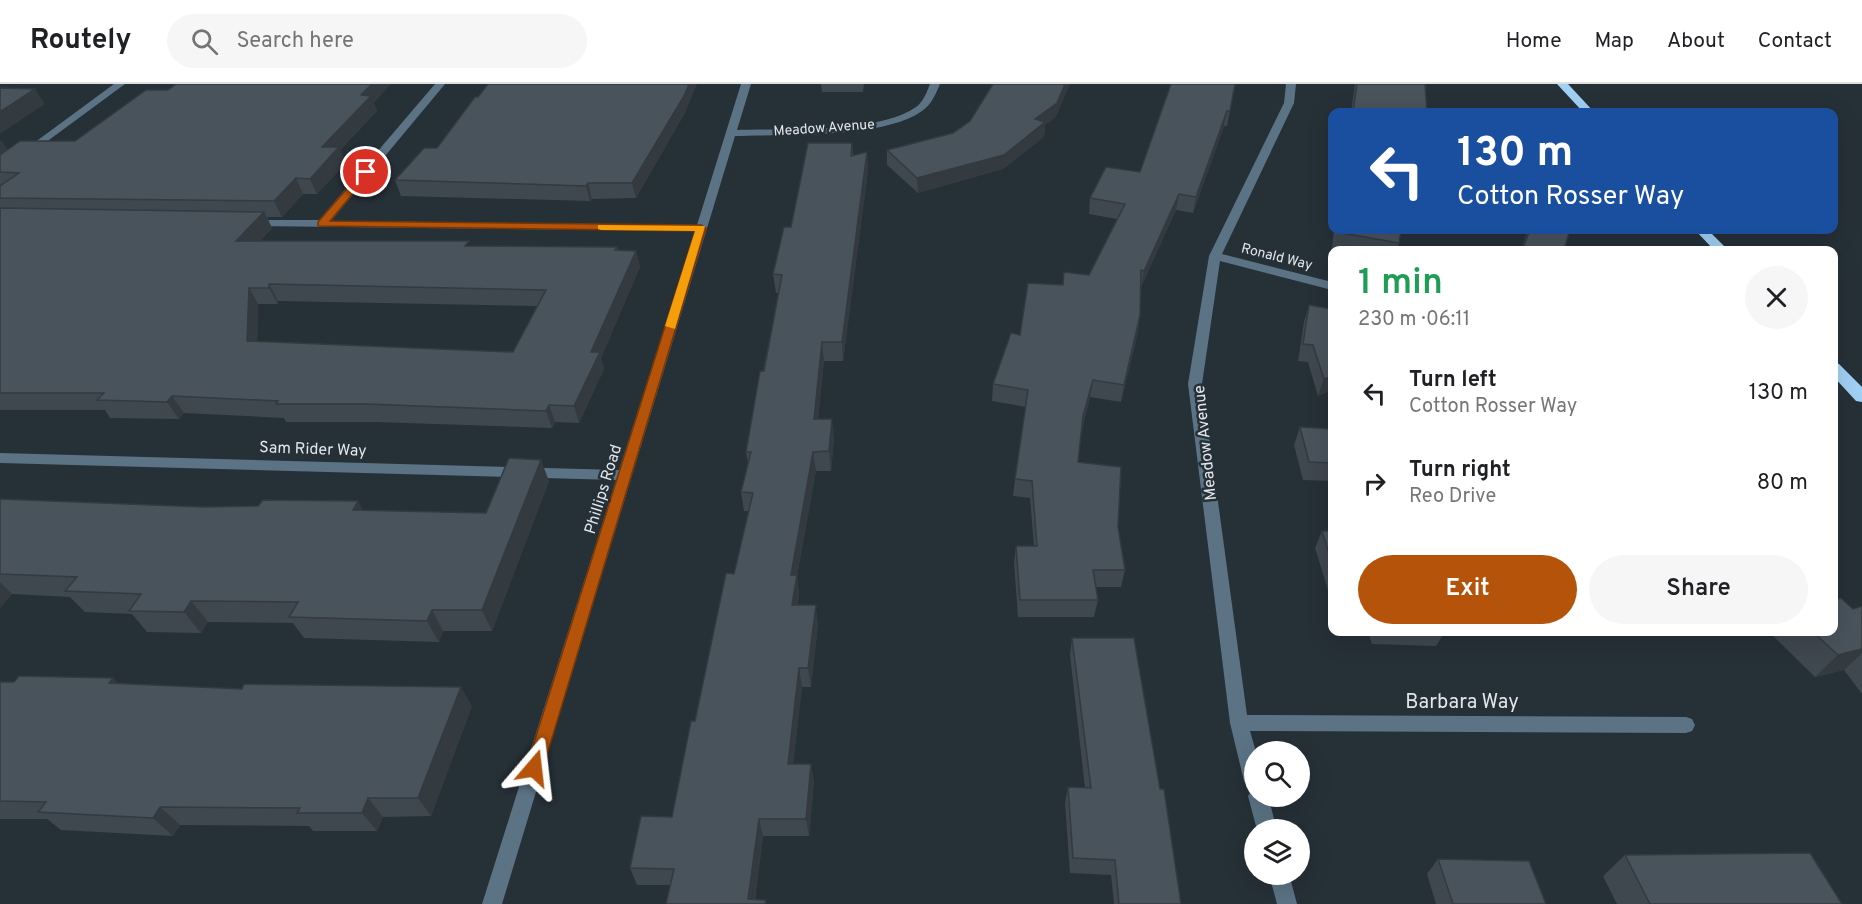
<!DOCTYPE html>
<html lang="en">
<head>
<meta charset="utf-8">
<style>
  body { margin:0; font-family:Overpass,sans-serif; background:#f6f6f6; color:#202124; height:100vh; display:flex; flex-direction:column; font-size:22px; white-space:nowrap }
  * { box-sizing:border-box; margin:0 }
  p { font-size:20px; color:#757577 }
  .icon { flex:none; width:33px; height:33px; fill:none; stroke:currentColor; stroke-width:2; stroke-linecap:round; stroke-linejoin:round }
  .map { position:relative; flex:1; overflow:hidden }
  .details { position:absolute; left:1328px; top:162px; width:510px; height:390px; display:flex; flex-direction:column; background:#fff; border-radius:12px; box-shadow:0 6px 24px #0002 }
  .details>* { flex:none }
  .banner { position:absolute; left:1328px; top:24px; width:510px; height:126px; border-radius:12px; box-shadow:0 6px 24px #0002; background:#1a4fa0; color:#fff; overflow:hidden }
  .buttons { position:absolute; left:1244px; top:657px; display:grid; gap:12px }
  .buttons a { display:grid; place-items:center; width:66px; height:66px; border-radius:50%; background:#fff; box-shadow:0 6px 24px #0002; font-size:30px }
  .pin { position:absolute; display:grid; place-items:center; width:51px; height:51px; color:#fff; margin:-26px; border:3px solid #fff; border-radius:50%; box-shadow:0 2px 6px #0007 }
  .me { position:absolute; width:66px; margin:-33px; rotate:17deg; stroke-linejoin:round; filter:drop-shadow(0 0 4px #0008) }
  .turn { display:flex; align-items:center; gap:21px; height:126px; padding:0 30px; font-size:27px }
  .turn .icon { width:78px; height:78px; stroke-width:2.5 }
  .turn b { display:block; font-size:42px; line-height:51px }
  .round { display:grid; place-items:center; flex:none; width:63px; height:63px; border-radius:32px; background:#f6f6f6 }
  .head { display:flex; align-items:center; justify-content:space-between; height:102px; padding:0 30px }
  h1 { font-size:36px; font-weight:600; line-height:45px; color:#1e9e55 }
  .action { display:flex; gap:12px; margin-top:auto; padding:12px 30px }
  .action a { flex:1; height:69px; border-radius:36px; background:#b45309; color:#fff; font-size:24px; font-weight:600; line-height:69px; text-align:center }
  .action a+a { background:#f6f6f6; color:#202124 }
  ul { padding:0; list-style:none }
  li { display:flex; align-items:center; gap:18px; height:90px; padding:0 30px }
  li div { flex:1 }
  li b { display:block; font-size:22px }
  li em { font-style:normal }
  header { display:flex; align-items:center; gap:36px; box-sizing:border-box; height:84px; padding:0 30px; background:#fff; border-bottom:2px solid #e0e0e0 }
  header strong { font-size:28px }
  nav { display:flex; gap:33px; margin-inline-start:auto; font-size:21px }
  .search { width:420px; height:54px; background:#f6f6f6; display:flex; align-items:center; gap:15px; box-sizing:border-box; padding:0 21px; border-radius:33px; color:#757577; font-size:22px }
  .map>svg:first-child { display:block }
</style>
</head>
<body>
<header>
<strong>Routely</strong>
<div class="search"><svg class="icon" aria-label="search" viewBox="0 0 24 24"><circle cx="10" cy="10" r="6"/><path d="M15 15l6 6"/></svg>Search here</div>
<nav><a>Home</a><a>Map</a><a>About</a><a>Contact</a></nav>
</header>
<div class="map">
<svg width="1862" height="820" viewBox="0 0 1862 820">
  <rect width="100%" height="100%" fill="#263037"/>
  <g fill="none" stroke-linecap="round" stroke-linejoin="round">
    <g fill="#5b7385" fill-rule="evenodd">
      <polygon points="114,0 125,0 0,92 0,84"/>
      <path d="M435 0H445L331 137 697 141 741 0H751L737 46C783 44 878 50 916 23 923 18 927 8 930 0H940C936 10 931 21 922 27 883 55 783 50 735 52L502 820H482L616 396 0 379V369L619 386 695 147 251 142 245 139 251 136H319Z"/>
      <polygon points="1286,0 1296,0 1294,19 1222,170 1332,198 1332,206 1220,177 1202,300 1247,631 1686,633 1692,635 1695,641 1692,647 1686,649 1250,647 1256,668 1254,712 1268,712 1277,746 1257,746 1248,712 1253,705 1247,703 1244,697 1230,639 1188,300 1209,172 1284,19"/>
      <polygon points="1269,790 1289,790 1297,820 1277,820"/>
    </g>
    <g fill="#a1d0f5" fill-rule="evenodd">
      <polygon points="1557,0 1568,0 1594,28 1583,28"/>
      <polygon points="1695,146 1708,146 1728,166 1714,166"/>
      <polygon points="1833,278 1839,280 1862,303 1862,318 1856,317 1833,292"/>
    </g>
  </g>
  <g fill="#3f474f" fill-rule="evenodd">
    <polygon points="821,0 864,0 863,8 822,8"/>
    <polygon points="1235,0 1227,42 1224,42 1193,129 1176,126 1141,203 1138,248 1121,318 1090,313 1082,346 1078,378 1118,443 1125,486 1121,503 1096,503 1098,516 1094,533 1018,533 1014,479 1016,462 1034,462 1030,414 1013,412 1015,395 1026,323 992,317 993,300 1020,251 1063,201 1089,191 1117,135 1089,130 1090,114 1140,88"/>
    <polygon points="1355,0 1425,0 1427,28 1351,28"/>
    <path d="M374 19 377 27 340 66 346 79 317 110H303L282 133H267L272 144 260 157 470 162 617 163 618 166 636 167 640 183 601 274 604 285 579 339 555 338 552 344 376 338H286L284 334 184 329 179 335 110 334 105 326H0V57L8 66ZM278 217 537 222 513 268 257 257 258 220H278Z"/>
    <polygon points="686,27 636,114 592,115 590,117 401,112 395,96"/>
    <polygon points="1056,33 1045,41 1044,53 1003,85 918,109 887,81 887,66"/>
    <polygon points="852,59 853,72 867,68 868,86 843,277 824,277 818,335 834,354 831,387 816,387 797,492 799,510 798,521 818,540 811,603 802,603 793,680 811,680 814,698 809,752 763,752 755,816 767,820 670,801 637,801 630,784 672,733 695,637 734,490 749,427 744,427 741,408 748,379 746,368 779,209 776,209 773,190 791,143"/>
    <polygon points="1334,146 1401,146 1399,159 1397,166 1346,166 1332,164"/>
    <polygon points="1528,146 1530,146 1564,166 1521,166"/>
    <polygon points="1309,221 1332,225 1332,306 1318,312 1308,278 1298,277 1304,238"/>
    <polygon points="1300,343 1332,345 1332,397 1303,396 1294,361"/>
    <polygon points="549,397 492,547 443,547 439,558 304,554 293,539 208,538 201,549 147,548 132,530 85,528 70,513 12,510 0,524 0,415 203,423 258,422 358,417 363,427 486,429"/>
    <polygon points="1322,447 1332,447 1332,506 1328,506 1315,464"/>
    <polygon points="1862,522 1862,610 1844,586 1815,593 1770,549 1771,548 1833,548 1853,525"/>
    <polygon points="1368,548 1445,548 1436,562 1372,560"/>
    <polygon points="1072,554 1181,820 1114,820 1111,791 1070,789 1065,719 1068,703 1085,704 1070,571"/>
    <polygon points="0,598 119,600 472,622 431,732 383,733 377,747 313,747 309,742 180,741 173,752 61,746 47,735 0,735"/>
    <polygon points="1625,771 1842,820 1617,820 1603,792"/>
    <polygon points="1438,775 1546,820 1436,820 1427,790"/>
  </g>
  <g fill="#333a40">
    <polygon points="372,0 391,0 374,19 377,27 340,66 346,79 317,110 310,95 322,63 361,11"/>
    <polygon points="689,0 697,0 686,27 636,114 632,99"/>
    <polygon points="1065,0 1070,0 1056,33 1045,41 1044,53 1003,85 918,109 917,94 1035,35"/>
    <polygon points="35,5 45,20 0,50 0,28"/>
    <polygon points="1227,27 1224,42 1193,129 1196,113"/>
    <polygon points="2,57 12,73 0,81 0,58"/>
    <polygon points="867,68 868,86 843,277 842,258"/>
    <polygon points="296,94 303,110 282,133 274,117"/>
    <polygon points="588,99 592,115 590,117 586,102"/>
    <polygon points="1179,110 1176,126 1141,203 1144,187"/>
    <polygon points="264,128 272,144 245,173 236,157"/>
    <polygon points="636,167 640,183 601,274 604,285 579,339 574,322 591,268"/>
    <polygon points="269,200 278,217 278,220 269,204"/>
    <polygon points="249,204 258,220 257,274 247,257"/>
    <polygon points="1140,231 1138,248 1121,318 1124,301"/>
    <polygon points="822,258 824,277 816,354 814,335"/>
    <polygon points="1332,292 1332,306 1318,312 1324,295"/>
    <polygon points="1093,296 1090,313 1081,349 1083,332"/>
    <polygon points="172,312 184,329 179,335 167,318"/>
    <polygon points="549,321 555,338 552,344 546,327"/>
    <polygon points="832,335 834,354 831,387 829,367"/>
    <polygon points="813,368 816,387 797,492 799,510 795,540 792,521 791,491"/>
    <polygon points="541,376 549,397 492,547 482,526"/>
    <polygon points="358,417 370,439 353,426"/>
    <polygon points="0,498 12,510 0,524"/>
    <polygon points="191,517 208,538 201,549 184,528"/>
    <polygon points="816,521 818,540 811,603 808,584"/>
    <polygon points="432,526 443,547 439,558 427,537"/>
    <polygon points="1862,565 1862,569 1844,586 1815,593 1838,571"/>
    <polygon points="799,584 802,603 791,698 788,680"/>
    <polygon points="113,594 132,613 109,599"/>
    <polygon points="461,603 472,622 431,732 418,714"/>
    <polygon points="811,680 814,698 809,752 806,735"/>
    <polygon points="368,714 383,733 377,747 362,729"/>
    <polygon points="160,723 180,741 173,752 153,734"/>
    <polygon points="759,735 763,752 754,820 748,815"/>
  </g>
  <g fill="#49535c" stroke="#333a40" stroke-width="1.5" fill-rule="evenodd">
    <polygon points="176,0 372,0 361,11 371,12 322,63 339,63 310,95 296,94 274,117 0,114 0,102 19,89 0,88 0,71 20,57 75,57 146,6 168,6"/>
    <polygon points="488,0 689,0 684,12 632,99 588,99 586,102 395,96 424,64 437,64 475,13 478,13"/>
    <polygon points="993,0 1065,0 1057,19 1035,35 1045,38 1004,71 917,94 887,66 953,49 970,37"/>
    <polygon points="1171,0 1235,0 1230,27 1227,27 1196,113 1179,110 1144,187 1141,186 1140,231 1124,301 1093,296 1083,332 1078,378 1121,383 1118,443 1125,486 1093,486 1098,516 1020,516 1016,462 1037,462 1032,397 1015,395 1028,306 993,300 1011,249 1020,251 1028,199 1063,201 1064,188 1089,191 1125,120 1090,114 1106,83 1140,88"/>
    <polygon points="1357,0 1425,0 1427,28 1353,28"/>
    <polygon points="0,4 35,5 0,28"/>
    <polygon points="808,59 852,59 851,72 867,68 842,258 822,258 814,335 832,335 829,367 813,368 791,491 797,491 792,521 816,521 808,584 799,584 788,680 811,680 806,735 759,735 748,815 766,816 765,820 666,820 674,785 630,784 641,732 672,733 691,637 695,637 726,489 734,490 753,409 741,408 751,368 746,368 760,287 764,287 782,191 773,190 784,143 791,143"/>
    <path d="M0 124 264 128 236 157H469L465 162 617 163 615 166 636 167 591 268H600L574 322 549 321 546 327 367 320H276L278 317 172 312 167 318 97 316 104 309H0ZM269 200 546 206 513 268 247 257 249 204H269Z"/>
    <polygon points="1337,146 1401,146 1399,159 1337,148"/>
    <polygon points="1530,146 1570,146 1564,166 1522,166"/>
    <polygon points="1309,221 1332,225 1332,292 1324,295 1313,261 1303,260"/>
    <polygon points="1300,343 1332,345 1332,379 1309,378"/>
    <polygon points="509,374 541,376 482,526 432,526 427,537 289,533 298,518 191,517 184,528 129,527 141,510 65,507 77,493 0,490 0,415 203,423 258,422 263,416 358,417 353,426 486,429"/>
    <polygon points="1322,447 1332,447 1332,479"/>
    <polygon points="1841,514 1853,525 1862,522 1862,565 1838,571 1813,548 1833,548 1833,516"/>
    <polygon points="1072,554 1134,554 1160,705 1164,705 1181,820 1119,820 1115,776 1073,774 1068,703 1091,704"/>
    <polygon points="19,592 113,594 109,599 242,605 244,600 461,603 418,714 368,714 362,729 297,729 300,724 160,723 153,734 38,728 46,718 0,717 0,598 14,598"/>
    <polygon points="1810,769 1842,820 1650,820 1625,771"/>
    <polygon points="1438,775 1529,777 1546,820 1453,820"/>
  </g>
  <polygon fill="#b45309" stroke="#753606" stroke-width="1.5" points="363,86 371,88 330,137 701,141 706,144 543,684 540,690 534,692 528,690 526,684 695,147 318,142 318,138"/>
  <polygon fill="#f59e0b" points="598,141 705,142 675,245 665,242 695,147 601,146 598,145"/>
  <g text-anchor="middle" stroke-width="5" stroke-linejoin="round" paint-order="stroke">
    <g font-size="14" fill="#e1e7ec" stroke="#263037">
      <text transform="translate(824 43) rotate(-4)" y="5">Meadow Avenue</text>
      <text transform="translate(1277 172) rotate(14)" y="5">Ronald Way</text>
    </g>
    <g font-size="16" fill="#e1e7ec" stroke="#263037">
      <text transform="translate(1204 359) rotate(-96)" y="6">Meadow Avenue</text>
      <text transform="translate(313 364) rotate(2)" y="6">Sam Rider Way</text>
      <text transform="translate(602 405) rotate(-73)" y="6">Phillips Road</text>
    </g>
    <g font-size="20" fill="#e1e7ec" stroke="#263037">
      <text x="1462" y="624">Barbara Way</text>
    </g>
  </g>
</svg>
<div class="buttons">
<a><svg class="icon" aria-label="search" viewBox="0 0 24 24"><circle cx="10" cy="10" r="6"/><path d="M15 15l6 6"/></svg></a>
<a><svg class="icon" aria-label="layers" viewBox="0 0 24 24"><path d="M12 4l9 5-9 5-9-5zM3 14l9 5 9-5"/></svg></a>
</div>
<div class="pin" style="left:366px;top:88px;background:#d93025"><svg class="icon" aria-label="arrive" viewBox="0 0 24 24"><path d="M6 21V4h12l-3 4 3 4H6"/></svg></div>
<svg class="me" style="left:534px;top:684px" viewBox="-20 -20 40 40"><path d="M0-17L14 15 0 8-14 15z" fill="#b45309" stroke="#fff" stroke-width="4"/></svg>
<div class="banner">
<div class="turn"><svg class="icon" aria-label="left" viewBox="0 0 24 24"><path d="M17 20v-9H6M10 6l-5 5 5 5"/></svg><div><b>130 m</b>Cotton Rosser Way</div></div>
</div>
<section class="details">
<div class="head"><div><h1>1 min</h1><p>230 m · 06:11</p></div><a class="round"><svg class="icon" aria-label="close" viewBox="0 0 24 24"><path d="M6 6l12 12M18 6L6 18"/></svg></a></div>
<ul>
<li><svg class="icon" aria-label="left" viewBox="0 0 24 24"><path d="M17 20v-9H6M10 6l-5 5 5 5"/></svg><div><b>Turn left</b><p>Cotton Rosser Way</p></div><em>130 m</em></li>
<li><svg class="icon" aria-label="right" viewBox="0 0 24 24"><path d="M7 20v-9h11M14 6l5 5-5 5"/></svg><div><b>Turn right</b><p>Reo Drive</p></div><em>80 m</em></li>
</ul>
<div class="action"><a>Exit</a><a>Share</a></div>
</section>
</div>
</body>
</html>
